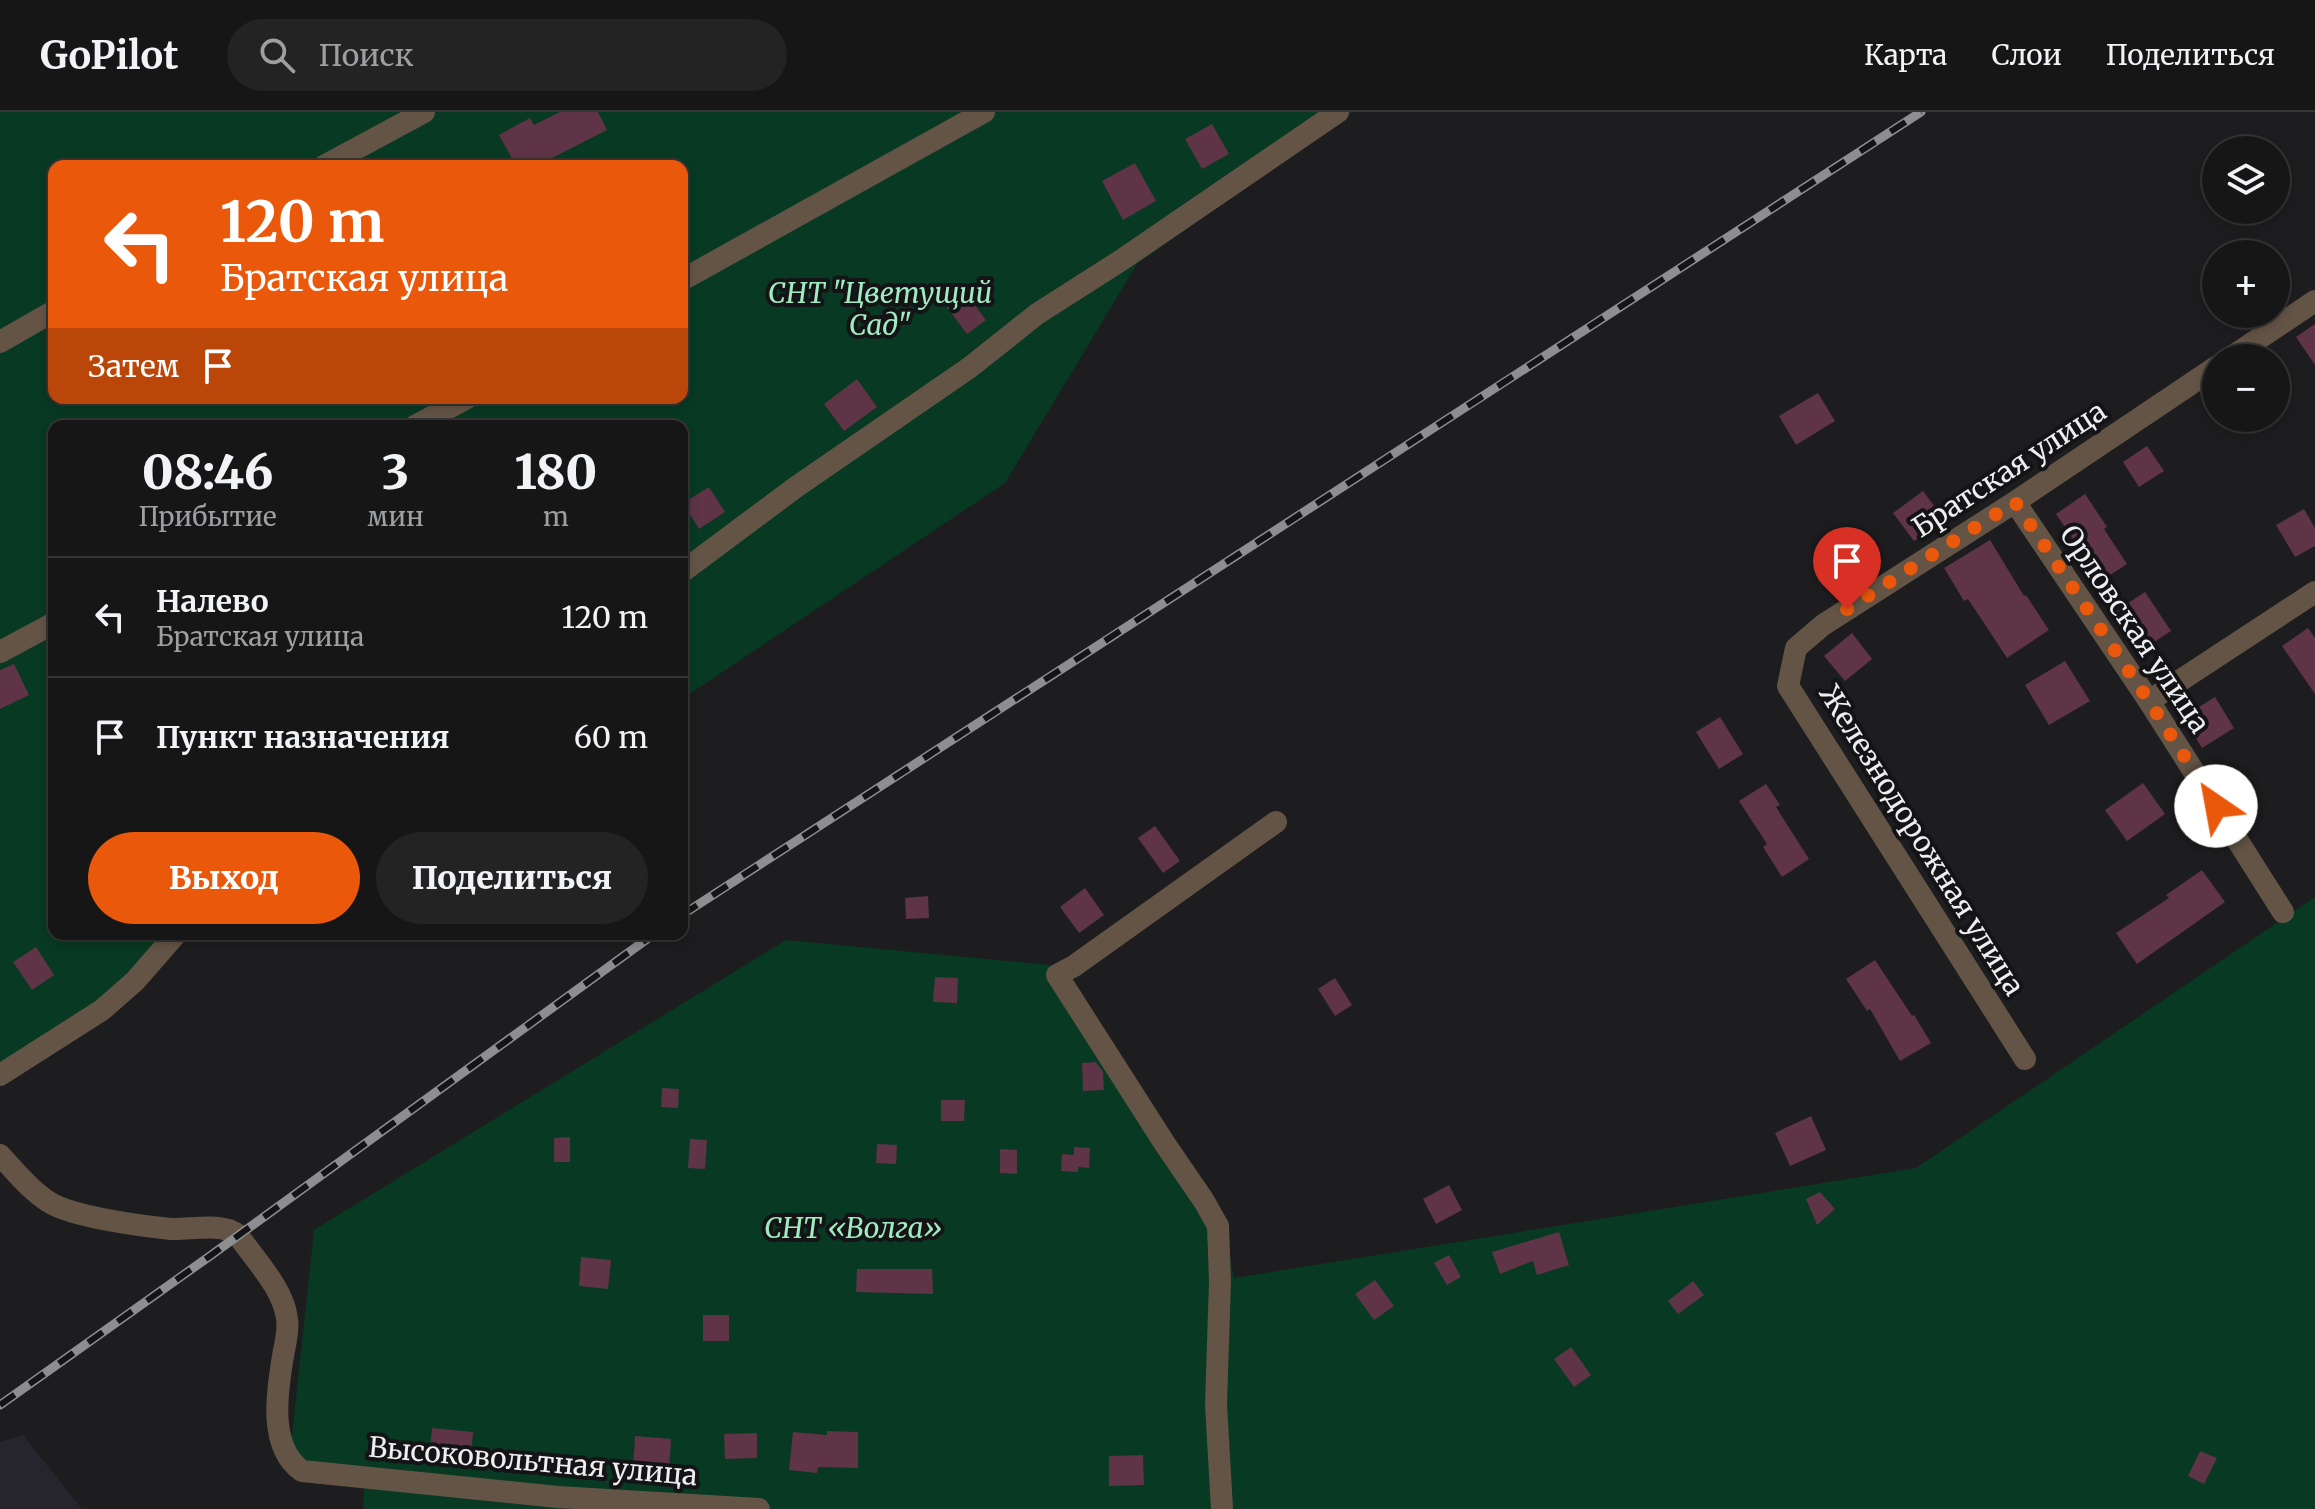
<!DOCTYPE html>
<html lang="ru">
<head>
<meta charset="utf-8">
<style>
  body { margin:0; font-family:Merriweather,serif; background:#232324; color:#f1f3f6; height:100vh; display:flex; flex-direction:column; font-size:30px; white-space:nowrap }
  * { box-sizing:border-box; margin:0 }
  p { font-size:26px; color:#9e9fa1 }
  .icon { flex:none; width:44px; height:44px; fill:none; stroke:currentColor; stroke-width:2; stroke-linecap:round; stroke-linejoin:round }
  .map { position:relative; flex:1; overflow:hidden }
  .drawer { position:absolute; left:48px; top:308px; width:640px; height:520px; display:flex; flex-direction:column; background:#161617; border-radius:16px; box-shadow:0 4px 12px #0003,0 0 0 2px #353536 }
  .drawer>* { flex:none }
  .top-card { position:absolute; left:48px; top:48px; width:640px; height:244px; border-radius:16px; box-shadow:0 4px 12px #0003,0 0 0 2px #353536; background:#ea580c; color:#fff; overflow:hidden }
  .tools { position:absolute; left:2202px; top:24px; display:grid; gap:16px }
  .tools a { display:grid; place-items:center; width:88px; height:88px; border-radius:50%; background:#161617; box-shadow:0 4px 12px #0003,0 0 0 2px #353536; font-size:40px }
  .pin { position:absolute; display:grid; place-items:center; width:68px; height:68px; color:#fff; margin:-82px -34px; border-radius:50% 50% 50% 0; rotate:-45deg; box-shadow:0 0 8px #0007 }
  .pin .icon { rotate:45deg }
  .me { position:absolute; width:88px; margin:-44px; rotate:327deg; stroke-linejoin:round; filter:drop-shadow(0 0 6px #0008) }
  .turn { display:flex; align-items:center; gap:28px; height:168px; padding:0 40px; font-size:36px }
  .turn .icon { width:104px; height:104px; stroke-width:2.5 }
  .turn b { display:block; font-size:56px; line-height:68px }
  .then { display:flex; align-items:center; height:76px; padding:0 40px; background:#0003; gap:16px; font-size:30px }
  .eta { display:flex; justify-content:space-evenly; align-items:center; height:136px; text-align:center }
  .eta b { font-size:48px; font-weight:800; line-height:56px }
  .action { display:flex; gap:16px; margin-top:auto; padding:16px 40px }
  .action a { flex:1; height:92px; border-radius:48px; background:#ea580c; color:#fff; font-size:32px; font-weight:800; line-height:92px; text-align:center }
  .action a+a { background:#232324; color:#f1f3f6 }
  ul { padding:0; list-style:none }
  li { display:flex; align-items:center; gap:24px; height:120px; padding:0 40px; border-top:2px solid #353536 }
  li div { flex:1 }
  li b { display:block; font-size:30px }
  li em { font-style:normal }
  header { display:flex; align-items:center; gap:48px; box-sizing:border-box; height:112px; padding:0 40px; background:#161617; border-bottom:2px solid #353536 }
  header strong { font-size:38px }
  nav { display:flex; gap:44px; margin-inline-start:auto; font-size:28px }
  .search { width:560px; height:72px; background:#232324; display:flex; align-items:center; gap:20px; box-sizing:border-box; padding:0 28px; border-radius:44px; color:#9e9fa1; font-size:30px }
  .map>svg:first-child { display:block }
</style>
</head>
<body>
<header>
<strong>GoPilot</strong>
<div class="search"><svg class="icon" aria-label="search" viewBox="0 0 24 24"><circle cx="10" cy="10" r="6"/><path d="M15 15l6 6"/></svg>Поиск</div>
<nav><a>Карта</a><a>Слои</a><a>Поделиться</a></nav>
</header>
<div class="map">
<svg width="2315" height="1397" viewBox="0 0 2315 1397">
  <rect width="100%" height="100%" fill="#1d1d1f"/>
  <polygon fill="#26242d" points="23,1323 82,1397 0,1397 0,1330"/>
  <g fill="#083923" fill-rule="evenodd">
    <path d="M0 0H1353L1137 152 1005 371 682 587V314H54V822H190L132 885 0 971ZM54 54H682V286H54Z"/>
    <polygon points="2315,785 2315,1397 363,1397 364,1371 288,1361 314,1118 786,828 1060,854 1221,1098 1234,1166 1916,1056"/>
  </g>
  <g fill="#5e3446">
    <polygon points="560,0 598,0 607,18 552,46 556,54 516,54 499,23 530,6 534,13"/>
    <polygon points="1212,12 1229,42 1202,57 1185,27"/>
    <polygon points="1135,51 1156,89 1123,108 1102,69"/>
    <polygon points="965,180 986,208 967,222 946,194"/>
    <polygon points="2315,212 2315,253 2296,225"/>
    <polygon points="857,267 877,295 844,319 824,292"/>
    <polygon points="1818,281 1835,309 1796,333 1779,304"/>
    <polygon points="2147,334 2164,359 2139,375 2123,350"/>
    <polygon points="709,375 725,400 699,417 683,391"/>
    <polygon points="1923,379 1944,407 1914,429 1893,401"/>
    <polygon points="2085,382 2107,415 2104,417 2127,452 2101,469 2056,402"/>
    <polygon points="2304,397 2315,416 2315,434 2295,445 2276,413"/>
    <polygon points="1990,428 2024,484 2026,483 2049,518 2007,546 1968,487 1964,489 1944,456"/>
    <polygon points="2145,480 2171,519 2142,538 2116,499"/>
    <polygon points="2308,516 2315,526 2315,582 2282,534"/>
    <polygon points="1852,521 1872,547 1845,569 1824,544"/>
    <polygon points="2065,549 2090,589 2049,613 2025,573"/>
    <polygon points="14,552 29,583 0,597 0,558"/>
    <polygon points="2215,585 2234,616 2202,636 2183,605"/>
    <polygon points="1720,605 1743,642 1719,657 1696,620"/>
    <polygon points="2143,671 2165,702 2127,729 2105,698"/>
    <polygon points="1766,672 1780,693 1776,695 1809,747 1782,765 1763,735 1767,732 1739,689"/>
    <polygon points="1155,714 1180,749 1163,761 1138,726"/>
    <polygon points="2202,758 2225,790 2137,852 2116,821 2169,786 2166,783"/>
    <polygon points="1085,776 1104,803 1079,821 1060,795"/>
    <polygon points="928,784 929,806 906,807 905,786"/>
    <polygon points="36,835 54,863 32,878 13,850"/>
    <polygon points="1875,848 1912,904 1914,903 1931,931 1900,949 1870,897 1867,899 1846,867"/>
    <polygon points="935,865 958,866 957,891 933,890"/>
    <polygon points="1335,866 1352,893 1335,904 1318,877"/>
    <polygon points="1096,950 1103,960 1104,978 1083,979 1082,951"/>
    <polygon points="662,976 679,977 678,996 661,995"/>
    <polygon points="941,988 965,988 964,1009 941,1009"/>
    <polygon points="1811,1004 1826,1038 1790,1054 1775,1021"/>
    <polygon points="570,1025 570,1050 554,1050 554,1026"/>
    <polygon points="690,1027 707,1028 705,1057 688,1056"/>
    <polygon points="877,1032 897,1033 896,1052 876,1051"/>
    <polygon points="1074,1035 1090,1036 1089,1056 1078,1055 1078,1060 1061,1059 1062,1042 1074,1043"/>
    <polygon points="1000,1037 1017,1038 1017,1062 1000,1061"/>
    <polygon points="1449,1073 1462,1098 1436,1112 1423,1087"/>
    <polygon points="1820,1080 1835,1097 1817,1113 1806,1087"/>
    <polygon points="1559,1120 1569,1153 1537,1163 1533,1149 1500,1162 1492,1140"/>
    <polygon points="1449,1143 1461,1165 1447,1173 1434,1151"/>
    <polygon points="581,1145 611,1148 608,1177 579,1174"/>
    <polygon points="857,1157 932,1157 933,1182 856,1180"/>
    <polygon points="1375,1168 1394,1194 1374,1208 1355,1182"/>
    <polygon points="1693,1169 1704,1183 1678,1202 1668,1189"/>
    <rect x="703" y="1203" width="26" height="26"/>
    <polygon points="1571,1235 1591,1263 1574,1275 1554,1247"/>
    <polygon points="432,1316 473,1320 471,1342 430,1338"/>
    <polygon points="827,1319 858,1320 858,1356 818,1355 817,1361 789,1358 793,1320 827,1323"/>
    <polygon points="757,1321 757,1346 725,1347 724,1322"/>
    <polygon points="635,1324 671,1327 669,1358 633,1355"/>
    <polygon points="2200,1339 2217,1346 2204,1372 2188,1364"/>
    <polygon points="1143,1343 1144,1373 1109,1374 1109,1344"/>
  </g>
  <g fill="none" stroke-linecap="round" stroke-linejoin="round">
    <g stroke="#635446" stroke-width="22">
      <polyline points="324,54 424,0"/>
      <polyline points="682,168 984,0"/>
      <polyline points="0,230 54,199"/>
      <polyline points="2230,246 2315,189"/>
      <polyline points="415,314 467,286"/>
      <polyline points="2015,390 2149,589 2283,800"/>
      <polyline points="682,460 796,375 969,256 1037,202 1120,149 1338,0"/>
      <polyline points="0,540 54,511"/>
      <polyline points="2149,589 2315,480"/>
      <polyline points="2025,947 1788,574 1796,536 1823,513 2015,390 2216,255"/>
      <polyline points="0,963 102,898 135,869 176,822"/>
      <path d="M0 1043C15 1059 30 1078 49 1090 72 1105 142 1114 171 1117 190 1118 222 1110 238 1123 255 1148 284 1177 287 1207 289 1219 285 1232 283 1244 277 1280 268 1335 302 1359L558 1385 759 1397"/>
      <polyline points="1222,1397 1216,1293 1220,1169 1218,1114 1204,1089 1165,1032 1057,863 1074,854 1276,710"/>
    </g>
    <g stroke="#8e8e90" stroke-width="9">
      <g id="rail">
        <polyline points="682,803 1921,0"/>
        <polyline points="0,1293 210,1144 654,822"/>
      </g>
    </g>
    <use href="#rail" stroke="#141416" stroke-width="6" stroke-dasharray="18" stroke-linecap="butt"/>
  </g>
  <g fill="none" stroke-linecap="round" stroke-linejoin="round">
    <polyline stroke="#ea580c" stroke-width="14" stroke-dasharray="0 25.2" points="1847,497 2015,390 2149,589 2216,694"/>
  </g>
  <g text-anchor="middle" stroke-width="8" stroke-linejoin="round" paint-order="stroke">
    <g font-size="28" font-style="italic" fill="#a0ebc1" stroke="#141416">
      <text x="880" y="191">СНТ "Цветущий<tspan x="880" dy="32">Сад"</tspan></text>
      <text x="853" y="1126">СНТ «Волга»</text>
    </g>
    <g font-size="28" fill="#efeff1" stroke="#141416">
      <text transform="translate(2009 357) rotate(-33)" y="10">Братская улица</text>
      <text transform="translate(2135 517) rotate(56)" y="10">Орловская улица</text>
      <text transform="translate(1922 728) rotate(58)" y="10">Железнодорожная улица</text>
      <text transform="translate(533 1349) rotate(5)" y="10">Высоковольтная улица</text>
    </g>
  </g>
</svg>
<div class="tools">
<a><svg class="icon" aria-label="layers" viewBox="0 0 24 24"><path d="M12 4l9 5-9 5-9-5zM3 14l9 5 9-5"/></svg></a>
<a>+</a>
<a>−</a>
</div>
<div class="pin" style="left:1847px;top:497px;background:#d93025"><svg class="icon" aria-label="arrive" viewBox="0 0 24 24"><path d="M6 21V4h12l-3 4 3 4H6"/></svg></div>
<svg class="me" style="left:2216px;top:694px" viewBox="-20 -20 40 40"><circle r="19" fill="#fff"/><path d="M0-13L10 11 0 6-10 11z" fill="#ea580c"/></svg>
<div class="top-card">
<div class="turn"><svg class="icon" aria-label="left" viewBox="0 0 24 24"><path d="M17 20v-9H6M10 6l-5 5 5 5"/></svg><div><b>120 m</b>Братская улица</div></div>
<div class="then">Затем<svg class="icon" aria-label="arrive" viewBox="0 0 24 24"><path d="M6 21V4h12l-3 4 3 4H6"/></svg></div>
</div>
<section class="drawer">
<div class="eta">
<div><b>08:46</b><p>Прибытие</p></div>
<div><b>3</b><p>мин</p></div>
<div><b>180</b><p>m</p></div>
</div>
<ul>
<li><svg class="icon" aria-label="left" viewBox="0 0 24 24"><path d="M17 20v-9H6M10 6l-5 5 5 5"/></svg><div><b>Налево</b><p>Братская улица</p></div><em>120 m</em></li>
<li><svg class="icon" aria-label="arrive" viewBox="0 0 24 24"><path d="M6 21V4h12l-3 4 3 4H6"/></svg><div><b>Пункт назначения</b></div><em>60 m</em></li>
</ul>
<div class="action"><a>Выход</a><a>Поделиться</a></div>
</section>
</div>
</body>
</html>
